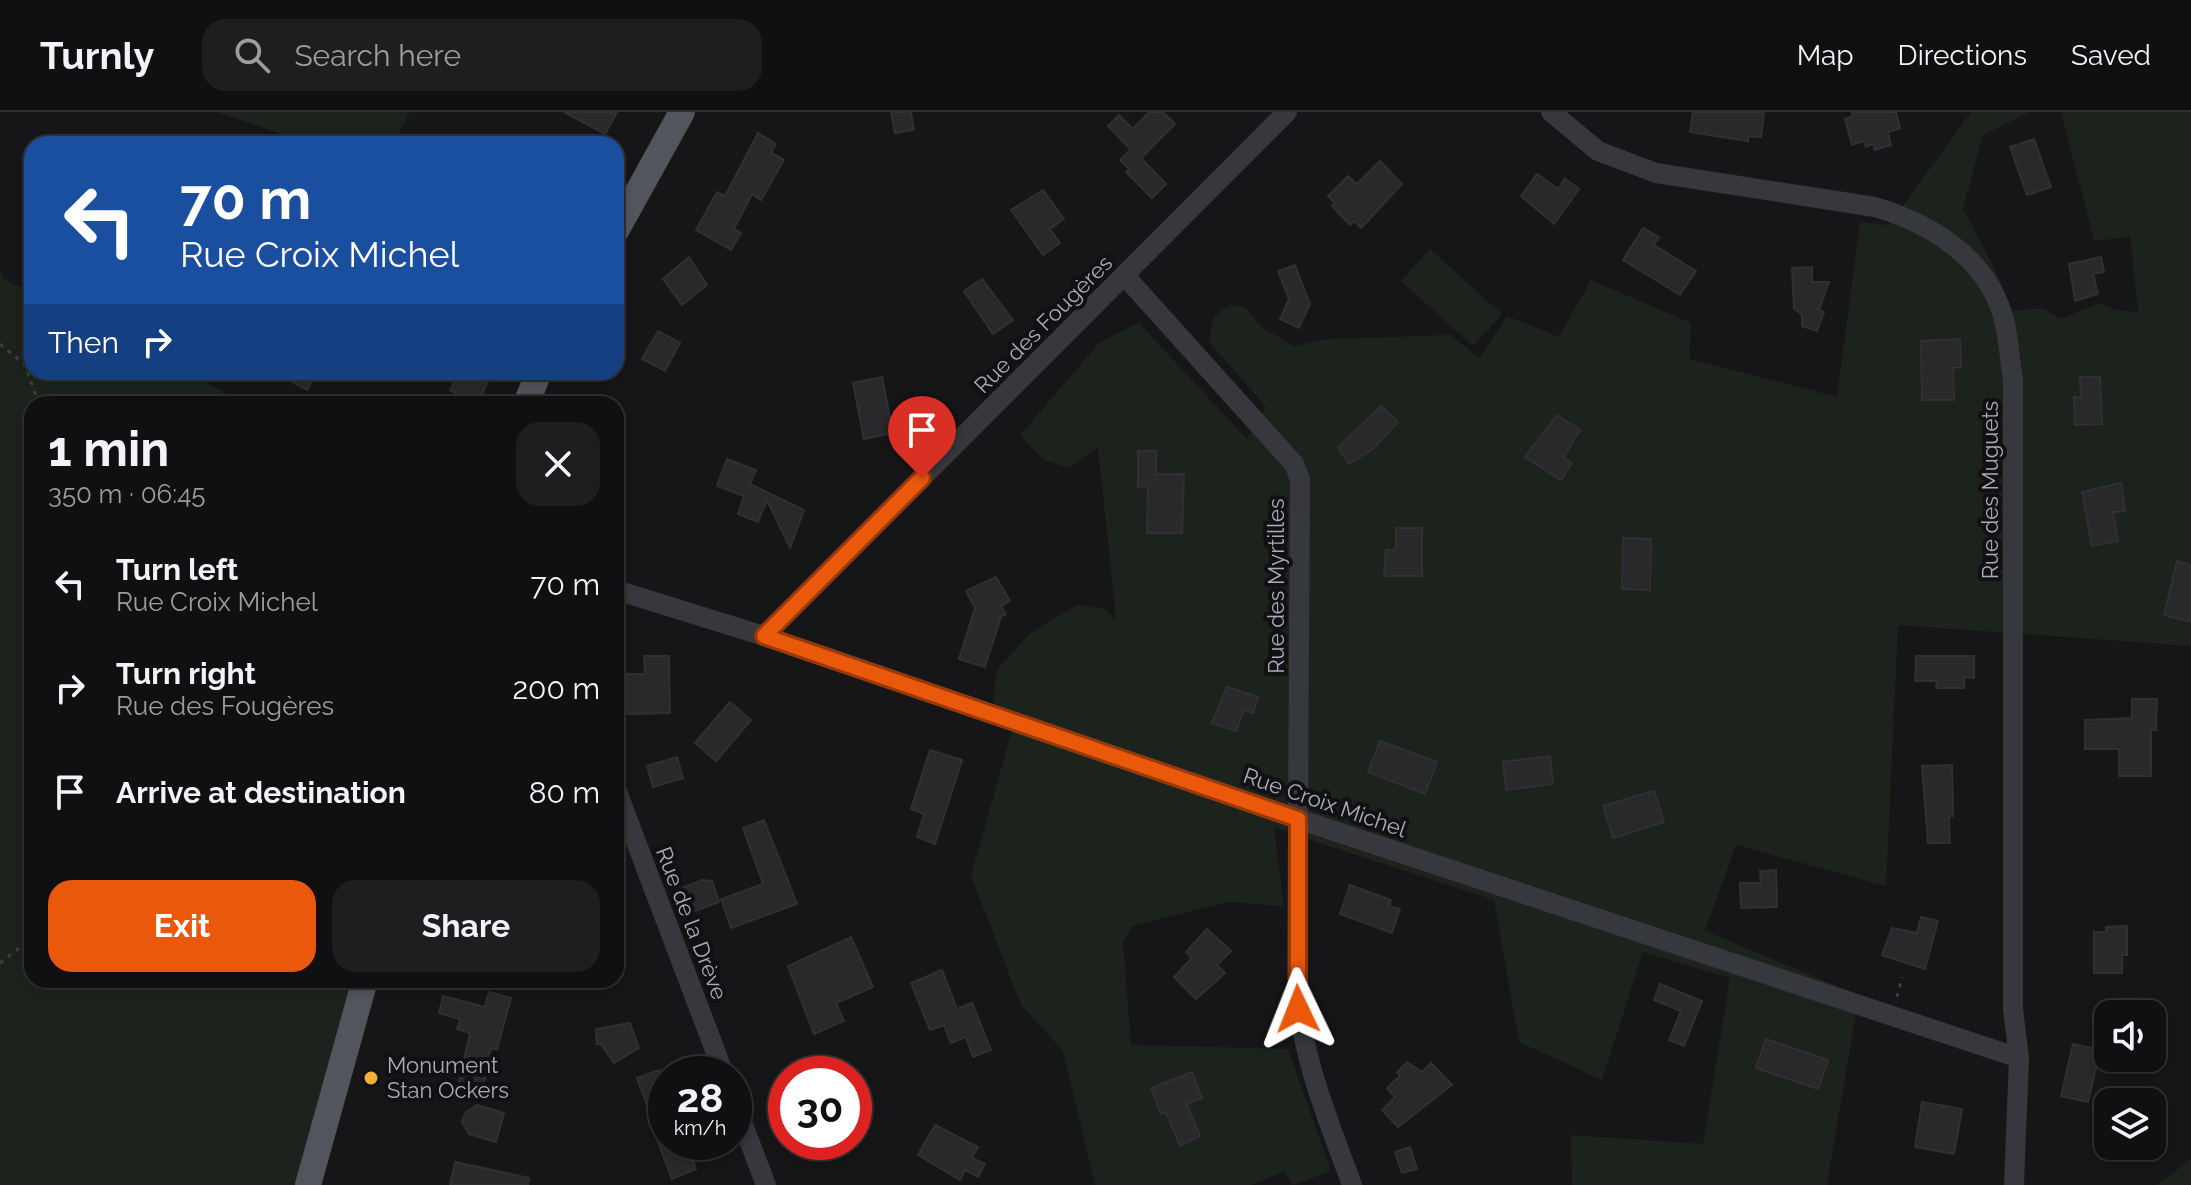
<!DOCTYPE html>
<html lang="en">
<head>
<meta charset="utf-8">
<style>
  body { margin:0; font-family:Raleway,sans-serif; background:#1e1e20; color:#f1f3f6; height:100vh; display:flex; flex-direction:column; font-size:30px; white-space:nowrap }
  * { box-sizing:border-box; margin:0 }
  p { font-size:26px; color:#9c9d9f }
  .icon { flex:none; width:44px; height:44px; fill:none; stroke:currentColor; stroke-width:2; stroke-linecap:round; stroke-linejoin:round }
  .map { position:relative; flex:1; overflow:hidden }
  .panel { position:absolute; left:24px; top:284px; width:600px; height:592px; display:flex; flex-direction:column; background:#101012; border-radius:24px; box-shadow:0 4px 12px #0003,0 0 0 2px #303032 }
  .panel>* { flex:none }
  .banner { position:absolute; left:24px; top:24px; width:600px; height:244px; border-radius:24px; box-shadow:0 4px 12px #0003,0 0 0 2px #303032; background:#1a4fa0; color:#fff; overflow:hidden }
  .controls { position:absolute; left:2094px; top:888px; display:grid; gap:16px }
  .controls a { display:grid; place-items:center; width:72px; height:72px; border-radius:16px; background:#101012; box-shadow:0 4px 12px #0003,0 0 0 2px #303032; font-size:40px }
  .speed { position:absolute; left:648px; top:944px; display:flex; gap:16px; font-size:40px; font-weight:700; text-align:center }
  .speed>* { display:grid; place-content:center; width:104px; height:104px; border-radius:50%; background:#101012; box-shadow:0 4px 12px #0003,0 0 0 2px #303032; line-height:1 }
  .speed small { font-size:20px; font-weight:400 }
  .speed .limit { border:12px solid #d22; background:#fff; color:#111 }
  .pin { position:absolute; display:grid; place-items:center; width:68px; height:68px; color:#fff; margin:-82px -34px; border-radius:50% 50% 50% 0; rotate:-45deg; box-shadow:0 0 8px #0007 }
  .pin .icon { rotate:45deg }
  .me { position:absolute; width:88px; margin:-44px; rotate:358deg; stroke-linejoin:round; filter:drop-shadow(0 0 6px #0008) }
  .turn { display:flex; align-items:center; gap:28px; height:168px; padding:0 24px; font-size:36px }
  .turn .icon { width:104px; height:104px; stroke-width:2.5 }
  .turn b { display:block; font-size:56px; line-height:68px }
  .then { display:flex; align-items:center; height:76px; padding:0 24px; background:#0003; gap:16px; font-size:30px }
  .round { display:grid; place-items:center; flex:none; width:84px; height:84px; border-radius:24px; background:#1e1e20 }
  .head { display:flex; align-items:center; justify-content:space-between; height:136px; padding:0 24px }
  h1 { font-size:48px; font-weight:700; line-height:60px }
  .cta { display:flex; gap:16px; margin-top:auto; padding:16px 24px }
  .cta a { flex:1; height:92px; border-radius:24px; background:#ea580c; color:#fff; font-size:32px; font-weight:700; line-height:92px; text-align:center }
  .cta a+a { background:#1e1e20; color:#f1f3f6 }
  ul { padding:0; list-style:none }
  li { display:flex; align-items:center; gap:24px; height:104px; padding:0 24px }
  li div { flex:1 }
  li b { display:block; font-size:30px }
  li em { font-style:normal }
  header { display:flex; align-items:center; gap:48px; box-sizing:border-box; height:112px; padding:0 40px; background:#101012; border-bottom:2px solid #303032 }
  header strong { font-size:38px }
  nav { display:flex; gap:44px; margin-inline-start:auto; font-size:28px }
  .search { width:560px; height:72px; background:#1e1e20; display:flex; align-items:center; gap:20px; box-sizing:border-box; padding:0 28px; border-radius:24px; color:#9c9d9f; font-size:30px }
  .map>svg:first-child { display:block }
</style>
</head>
<body>
<header>
<strong>Turnly</strong>
<div class="search"><svg class="icon" aria-label="search" viewBox="0 0 24 24"><circle cx="10" cy="10" r="6"/><path d="M15 15l6 6"/></svg>Search here</div>
<nav><a>Map</a><a>Directions</a><a>Saved</a></nav>
</header>
<div class="map">
<svg width="2191" height="1073" viewBox="0 0 2191 1073">
  <rect width="100%" height="100%" fill="#161618"/>
  <g fill="#1c231d">
    <polygon points="217,0 410,0 393,32 312,32"/>
    <polygon points="1971,0 2029,0 1983,23 1963,97 1995,157 2012,199 2043,196 2061,207 2099,191 2116,198 2138,200 2130,125 2094,129 2061,0 2191,0 2191,534 1898,513 1886,774 1736,733 1705,819 1859,883 1827,1073 1572,1073 1571,1023 1703,1032 1730,866 1643,840 1602,968 1519,930 1494,788 1274,716 1284,794 1227,790 1132,814 1123,830 1131,933 1288,937 1331,1059 1293,1073 1284,1060 1250,1073 1095,1073 1063,939 1021,893 971,764 1017,600 993,591 997,558 1030,521 1077,493 1104,497 1116,508 1098,335 1069,356 1044,348 1020,323 1099,231 1139,211 1247,327 1266,295 1209,230 1213,206 1230,192 1246,196 1261,215 1294,234 1327,227 1451,223 1479,246 1507,204 1559,225 1591,168 1691,211 1690,247 1837,285 1860,110 1889,113"/>
    <polygon points="1430,137 1502,202 1473,234 1401,169"/>
    <polygon points="0,157 4,167 32,181 32,260 187,260 246,292 32,292 32,868 353,868 295,1073 0,1073"/>
    <polygon points="2191,1047 2191,1073 2157,1073"/>
  </g>
  <g fill="#29292c" stroke="#303034" stroke-width="2">
    <polygon points="564,0 617,0 605,22"/>
    <polygon points="891,0 911,0 914,18 895,21"/>
    <polygon points="1149,0 1163,0 1175,12 1141,46 1166,72 1152,86 1126,60 1129,57 1120,48 1131,38 1108,14 1119,3 1133,17"/>
    <polygon points="1693,0 1764,0 1761,25 1748,24 1748,29 1690,20"/>
    <polygon points="1852,0 1896,0 1900,16 1888,20 1891,33 1875,38 1873,32 1866,35 1864,29 1852,33 1845,7 1853,4"/>
    <polygon points="758,21 776,32 771,41 784,48 761,88 752,82 734,117 741,121 731,138 696,118 717,80 725,84"/>
    <polygon points="2034,27 2051,75 2027,83 2010,35"/>
    <polygon points="1380,49 1402,72 1361,116 1354,109 1350,113 1332,94 1335,91 1328,84 1348,64 1357,72"/>
    <polygon points="1537,62 1558,77 1565,67 1579,77 1554,112 1521,84"/>
    <polygon points="1043,78 1064,107 1050,117 1060,131 1043,143 1011,98"/>
    <polygon points="1643,116 1659,125 1654,133 1696,159 1680,183 1623,148"/>
    <polygon points="689,145 707,173 682,193 663,167"/>
    <polygon points="2101,145 2104,160 2093,162 2098,182 2075,189 2069,152"/>
    <polygon points="1295,153 1310,192 1299,216 1280,207 1289,187 1278,159"/>
    <polygon points="1812,155 1812,170 1829,170 1819,198 1824,200 1817,219 1802,214 1802,202 1794,197 1792,156"/>
    <polygon points="982,167 1013,208 993,222 964,179"/>
    <polygon points="658,219 680,231 665,259 642,247"/>
    <polygon points="1960,227 1961,255 1953,256 1954,288 1922,288 1921,229"/>
    <polygon points="274,260 317,260 307,278"/>
    <polygon points="459,260 493,260 480,286 476,284 472,290 450,278"/>
    <polygon points="882,265 893,321 864,327 853,271"/>
    <polygon points="2080,265 2100,265 2102,312 2075,313 2074,285 2081,285"/>
    <polygon points="1381,294 1398,310 1374,336 1349,352 1338,336"/>
    <polygon points="1557,303 1580,318 1563,346 1572,351 1561,368 1525,345"/>
    <polygon points="1138,339 1156,339 1156,362 1184,362 1182,421 1147,421 1148,374 1138,375"/>
    <polygon points="727,347 756,358 750,372 804,398 790,436 767,388 758,410 738,402 744,384 717,374"/>
    <polygon points="2121,371 2125,399 2113,400 2118,429 2092,434 2082,380"/>
    <polygon points="1396,416 1422,416 1422,464 1384,464 1386,438 1396,438"/>
    <polygon points="1623,426 1651,427 1650,478 1622,477"/>
    <polygon points="2177,449 2191,453 2191,510 2164,503"/>
    <polygon points="996,465 1010,489 1001,494 1006,502 1001,505 985,555 959,547 975,496 966,479"/>
    <polygon points="644,544 669,544 670,601 627,602 627,562 645,562"/>
    <polygon points="1916,544 1974,544 1974,566 1964,565 1964,576 1936,576 1937,569 1915,569"/>
    <polygon points="1227,575 1258,585 1253,601 1244,598 1236,619 1212,611"/>
    <polygon points="2132,587 2157,587 2156,618 2151,618 2151,664 2119,664 2119,637 2085,637 2085,608 2132,606"/>
    <polygon points="730,590 751,608 716,649 695,631"/>
    <polygon points="1380,629 1437,650 1425,682 1368,660"/>
    <polygon points="930,638 962,648 935,732 917,725 924,702 911,697"/>
    <polygon points="1550,644 1553,672 1506,678 1503,650"/>
    <polygon points="677,645 683,666 653,675 647,654"/>
    <polygon points="1952,653 1953,704 1949,704 1950,731 1928,731 1922,654"/>
    <polygon points="1654,679 1664,710 1613,726 1603,694"/>
    <polygon points="764,708 797,792 731,816 721,787 763,772 743,716"/>
    <polygon points="1776,758 1777,795 1741,796 1740,771 1761,771 1760,759"/>
    <polygon points="702,768 712,769 719,790 685,803 677,778"/>
    <polygon points="1350,773 1391,788 1389,794 1400,797 1392,821 1340,802"/>
    <polygon points="1921,805 1938,809 1925,857 1882,843 1892,816 1917,821"/>
    <polygon points="2127,814 2127,843 2122,843 2122,861 2094,861 2094,820 2106,820 2106,815"/>
    <polygon points="1207,817 1231,839 1217,853 1225,861 1196,887 1174,865 1192,846 1186,840"/>
    <polygon points="851,825 873,875 836,891 844,909 814,922 788,854"/>
    <polygon points="942,858 957,897 972,891 991,938 973,945 966,925 951,931 944,913 930,918 911,871"/>
    <polygon points="1660,872 1702,889 1684,934 1669,928 1681,899 1654,888"/>
    <polygon points="489,880 511,886 497,937 491,936 483,976 459,970 470,921 457,917 460,907 439,901 443,884 485,895"/>
    <polygon points="630,911 639,936 614,951 601,932 597,932 596,917"/>
    <polygon points="1766,927 1828,948 1818,977 1756,956"/>
    <polygon points="2073,932 2100,938 2088,990 2061,984"/>
    <polygon points="1407,950 1422,960 1431,951 1452,973 1398,1015 1382,998 1395,985 1387,976 1400,964 1397,960"/>
    <polygon points="659,958 666,978 666,992 649,998 637,966"/>
    <polygon points="1192,960 1202,986 1187,992 1200,1024 1180,1034 1166,1000 1161,1002 1151,976"/>
    <polygon points="1922,990 1962,997 1954,1042 1915,1035"/>
    <polygon points="477,993 504,1001 496,1030 469,1022 462,1010 466,1000"/>
    <polygon points="935,1013 978,1035 972,1046 985,1052 978,1065 965,1058 960,1068 918,1043"/>
    <polygon points="658,1030 685,1030 696,1057 672,1067"/>
    <polygon points="1410,1035 1417,1057 1402,1061 1395,1040"/>
    <polygon points="455,1050 529,1066 528,1073 450,1073"/>
  </g>
  <g fill="none" stroke-linecap="round" stroke-linejoin="round">
    <g stroke="#3d3f44" stroke-width="3" stroke-dasharray="4 6" stroke-linecap="butt">
      <polyline points="0,232 25,253 39,292"/>
      <polyline points="0,851 32,826"/>
      <polyline points="1897,885 1902,865"/>
    </g>
    <g stroke="#37383d" stroke-width="20">
      <path d="M1551 0 1598 39 1656 61 1875 95C1929 111 1984 144 2002 201 2009 222 2009 246 2013 268V897L2019 946 2014 1073"/>
      <path d="M1125 164 1294 352 1300 368 1297 877C1302 946 1328 1008 1352 1073"/>
      <polyline points="616,478 764,524 1298,707 2019,946"/>
      <polyline points="764,524 1287,0"/>
      <polyline points="616,677 724,962"/>
      <polyline points="734,989 766,1073"/>
    </g>
    <g stroke="#53555c" stroke-width="26">
      <polyline points="616,119 682,0"/>
      <polyline points="526,292 539,260"/>
      <polyline points="308,1073 365,868"/>
    </g>
  </g>
  <g fill="none" stroke-linecap="round" stroke-linejoin="round">
    <g stroke="#983908" stroke-width="20">
      <polyline id="route" points="922,366 764,524 1298,707 1298,897"/>
    </g>
    <use href="#route" stroke="#ea580c" stroke-width="14"/>
  </g>
  <circle fill="#f2b134" stroke="#111113" stroke-width="3" cx="371" cy="966" r="8"/>
  <g text-anchor="middle" stroke-width="8" stroke-linejoin="round" paint-order="stroke">
    <g font-size="22" fill="#a8adb8" stroke="#111113">
      <text transform="translate(1043 212) rotate(-45)" y="8">Rue des Fougères</text>
      <text transform="translate(1990 378) rotate(-90)" y="8">Rue des Muguets</text>
      <text transform="translate(1276 474) rotate(-90)" y="8">Rue des Myrtilles</text>
      <text transform="translate(1325 690) rotate(19)" y="8">Rue Croix Michel</text>
      <text transform="translate(692 811) rotate(69)" y="8">Rue de la Drève</text>
    </g>
    <g font-size="22" fill="#a8adb8" stroke="#111113" text-anchor="start">
      <text x="387" y="961">Monument<tspan x="387" dy="25">Stan Ockers</tspan></text>
    </g>
  </g>
</svg>
<div class="controls">
<a><svg class="icon" aria-label="sound" viewBox="0 0 24 24"><path d="M4 9h4l5-4v14l-5-4H4zM17 9q2 3 0 6"/></svg></a>
<a><svg class="icon" aria-label="layers" viewBox="0 0 24 24"><path d="M12 4l9 5-9 5-9-5zM3 14l9 5 9-5"/></svg></a>
</div>
<div class="speed"><div>28<small>km/h</small></div><div class="limit">30</div></div>
<div class="pin" style="left:922px;top:366px;background:#d93025"><svg class="icon" aria-label="arrive" viewBox="0 0 24 24"><path d="M6 21V4h12l-3 4 3 4H6"/></svg></div>
<svg class="me" style="left:1298px;top:897px" viewBox="-20 -20 40 40"><path d="M0-17L14 15 0 8-14 15z" fill="#ea580c" stroke="#fff" stroke-width="4"/></svg>
<div class="banner">
<div class="turn"><svg class="icon" aria-label="left" viewBox="0 0 24 24"><path d="M17 20v-9H6M10 6l-5 5 5 5"/></svg><div><b>70 m</b>Rue Croix Michel</div></div>
<div class="then">Then<svg class="icon" aria-label="right" viewBox="0 0 24 24"><path d="M7 20v-9h11M14 6l5 5-5 5"/></svg></div>
</div>
<section class="panel">
<div class="head"><div><h1>1 min</h1><p>350 m · 06:45</p></div><a class="round"><svg class="icon" aria-label="close" viewBox="0 0 24 24"><path d="M6 6l12 12M18 6L6 18"/></svg></a></div>
<ul>
<li><svg class="icon" aria-label="left" viewBox="0 0 24 24"><path d="M17 20v-9H6M10 6l-5 5 5 5"/></svg><div><b>Turn left</b><p>Rue Croix Michel</p></div><em>70 m</em></li>
<li><svg class="icon" aria-label="right" viewBox="0 0 24 24"><path d="M7 20v-9h11M14 6l5 5-5 5"/></svg><div><b>Turn right</b><p>Rue des Fougères</p></div><em>200 m</em></li>
<li><svg class="icon" aria-label="arrive" viewBox="0 0 24 24"><path d="M6 21V4h12l-3 4 3 4H6"/></svg><div><b>Arrive at destination</b></div><em>80 m</em></li>
</ul>
<div class="cta"><a>Exit</a><a>Share</a></div>
</section>
</div>
</body>
</html>
